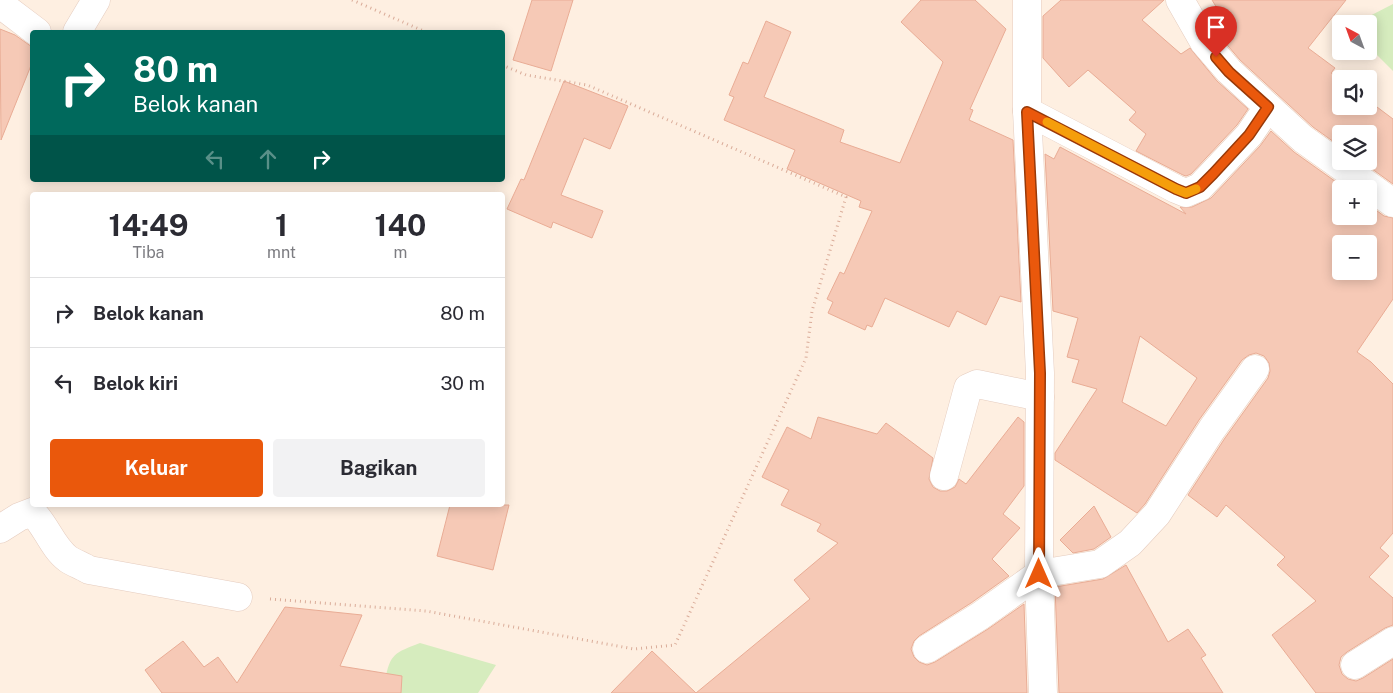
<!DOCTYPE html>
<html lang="id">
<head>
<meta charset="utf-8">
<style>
  body { margin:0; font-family:"Public Sans",sans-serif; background:#f2f2f3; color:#2b2b33; height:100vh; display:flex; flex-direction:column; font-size:19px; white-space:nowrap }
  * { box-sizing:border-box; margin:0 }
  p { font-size:16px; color:#7c7c81 }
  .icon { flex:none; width:28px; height:28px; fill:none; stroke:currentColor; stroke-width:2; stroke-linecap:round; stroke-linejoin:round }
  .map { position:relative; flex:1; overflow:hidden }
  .side { position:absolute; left:30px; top:192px; width:475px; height:315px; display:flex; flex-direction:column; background:#fff; border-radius:5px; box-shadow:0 2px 12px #0003 }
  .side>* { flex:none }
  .banner { position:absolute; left:30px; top:30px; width:475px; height:152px; border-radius:5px; box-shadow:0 2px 12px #0003; background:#00695c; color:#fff; overflow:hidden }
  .needle { width:32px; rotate:319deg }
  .buttons { position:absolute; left:1332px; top:15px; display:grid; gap:10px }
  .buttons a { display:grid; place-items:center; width:45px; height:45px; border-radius:5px; background:#fff; box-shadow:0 2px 12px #0003; font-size:25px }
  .pin { position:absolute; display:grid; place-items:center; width:42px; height:42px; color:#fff; margin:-51px -21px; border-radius:50% 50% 50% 0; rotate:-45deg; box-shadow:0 0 5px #0007 }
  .pin .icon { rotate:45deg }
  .me { position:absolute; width:55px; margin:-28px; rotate:0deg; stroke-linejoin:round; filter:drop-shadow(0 0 4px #0008) }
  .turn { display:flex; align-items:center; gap:18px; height:105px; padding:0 20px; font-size:22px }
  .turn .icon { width:65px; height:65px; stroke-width:2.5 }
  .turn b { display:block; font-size:35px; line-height:42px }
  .lanes { display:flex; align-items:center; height:48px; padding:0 20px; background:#0003; justify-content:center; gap:25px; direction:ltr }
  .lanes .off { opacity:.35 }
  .eta { display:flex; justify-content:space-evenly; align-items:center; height:85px; text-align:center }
  .eta b { font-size:30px; font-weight:700; line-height:35px }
  .button { display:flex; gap:10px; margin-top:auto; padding:10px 20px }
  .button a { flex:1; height:58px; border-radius:5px; background:#ea580c; color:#fff; font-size:20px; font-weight:700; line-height:58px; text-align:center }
  .button a+a { background:#f2f2f3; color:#2b2b33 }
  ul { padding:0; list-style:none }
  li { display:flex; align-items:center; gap:15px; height:70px; padding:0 20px; border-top:1px solid #e1e1e2 }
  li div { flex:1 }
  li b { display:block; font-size:19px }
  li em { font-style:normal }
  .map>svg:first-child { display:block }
</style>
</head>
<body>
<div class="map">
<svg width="1393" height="693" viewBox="0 0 1393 693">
  <rect width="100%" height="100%" fill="#feefe1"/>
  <g fill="#d6ecbe">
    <polygon points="1393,4 1393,71 1374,52 1369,44 1369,24 1356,23"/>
    <path d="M420 643 496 665 478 693H394L385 681C390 653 395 653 420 643Z"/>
  </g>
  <g fill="#f6c9b6" stroke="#e9ac95" fill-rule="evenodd">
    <polygon points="532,0 573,0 551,71 513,60"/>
    <polygon points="921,0 975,0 1006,29 970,109 973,110 969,120 1013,140 1021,302 1000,296 986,325 957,311 949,327 885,298 872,327 867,325 865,330 828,313 833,302 827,299 840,272 844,274 872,211 859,207 861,201 787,169 795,150 724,120 734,97 729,95 743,62 748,64 766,21 791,32 764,97 844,130 840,142 900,163 943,62 901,22"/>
    <polygon points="1061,0 1164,0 1142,20 1181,54 1190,48 1217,81 1248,109 1237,125 1191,174 1186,176 1183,175 1136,151 1146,134 1129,120 1136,112 1088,70 1069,87 1043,58 1043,16"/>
    <polygon points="1212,0 1346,0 1308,48 1335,68 1331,73 1341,81 1341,106 1369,106 1369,101 1393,119 1393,184 1361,161 1369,161 1369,134 1341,134 1341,147 1313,127 1240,60 1217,33 1228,26"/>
    <polygon points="0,29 15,35 32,47 32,63 1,140"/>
    <polygon points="564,81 628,106 610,149 584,138 561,195 603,211 592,238 553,222 551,228 507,209 521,179 524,180"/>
    <path d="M1271 131 1294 152 1346 189H1341V216H1369V205L1384 216 1393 218V299L1357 352 1371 362 1393 384V533L1380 548 1389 556 1369 577 1393 598V625L1385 628 1347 652 1341 657 1339 665 1342 674 1348 679 1356 681 1363 678 1393 659V693H1316L1272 635 1316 601 1277 565 1285 557 1226 505 1217 517 1188 495 1225 438 1268 378 1270 371 1269 363 1264 356 1256 353 1249 355 1242 360 1199 420 1145 504 1137 513 1055 460V453L1097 389 1072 382 1079 360 1067 357 1078 318 1053 311 1045 154 1054 159 1060 147 1186 214 1180 207H1192L1211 198 1260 146ZM1341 244H1369V271H1341ZM1140 336 1197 378 1166 426 1122 402Z"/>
    <polygon points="818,417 877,434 886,423 933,458 929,479 933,487 940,491 947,491 955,487 959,479 966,484 1018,417 1024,422 1024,486 1003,514 1020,528 992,559 1009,576 971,603 919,636 914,641 911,649 914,657 919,662 927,665 935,662 988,629 1024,604 1027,693 611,693 652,651 696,693 810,599 794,580 838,543 817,531 821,524 781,505 789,490 762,477 787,427 811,439"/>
    <polygon points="450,505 509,505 493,570 437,556"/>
    <polygon points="1094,506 1111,537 1094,549 1073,553 1060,540"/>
    <polygon points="1126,565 1168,642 1188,629 1206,655 1201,658 1223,693 1059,693 1055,587 1103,579"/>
    <polygon points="285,607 362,615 340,666 402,676 401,693 162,693 145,670 183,641 204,667 218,657 237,683"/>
  </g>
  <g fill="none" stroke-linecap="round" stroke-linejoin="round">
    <g stroke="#e5ccbf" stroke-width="29">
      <g id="street">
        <polyline points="1027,0 1027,111 1040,373 1039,574 1043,693"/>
        <polyline points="1180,0 1204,42 1229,71 1303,139 1393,203"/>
        <polyline points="0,4 37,32"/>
        <polyline points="77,32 96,0"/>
        <polyline points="1027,111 1176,189 1186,193 1200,187 1249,135 1268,107"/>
        <polyline points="944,476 968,388 977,384 1040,397"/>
        <path d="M0 529 19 517 32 512C46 525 52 547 68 559 74 563 83 566 89 570L238 597"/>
        <polyline points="927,649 980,616 1039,574 1100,564 1130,543 1157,514 1212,429 1255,369"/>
        <polyline points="1355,665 1393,641"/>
      </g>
    </g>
    <g stroke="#daac99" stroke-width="3" stroke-dasharray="1 4" stroke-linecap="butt">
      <polyline points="352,0 426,32"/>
      <polyline points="270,599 426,611 634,649 675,645 806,358 812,311 846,197 587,85 526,75 502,65"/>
    </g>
    <use href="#street" stroke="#fff" stroke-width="28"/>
  </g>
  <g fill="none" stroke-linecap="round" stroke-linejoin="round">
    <g stroke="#983908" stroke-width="12">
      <polyline id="route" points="1039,574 1040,373 1027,112 1176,189 1186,193 1200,187 1213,174 1249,135 1268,107 1229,72 1216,57"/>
    </g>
    <use href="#route" stroke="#ea580c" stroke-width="9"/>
    <polyline stroke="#f59e0b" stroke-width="9" points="1047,122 1176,189 1186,193 1196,189"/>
  </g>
</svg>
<div class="buttons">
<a><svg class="needle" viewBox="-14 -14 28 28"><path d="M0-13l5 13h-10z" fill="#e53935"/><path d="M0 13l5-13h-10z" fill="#7c7c81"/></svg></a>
<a><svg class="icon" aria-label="sound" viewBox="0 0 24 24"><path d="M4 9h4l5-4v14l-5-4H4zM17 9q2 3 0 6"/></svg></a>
<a><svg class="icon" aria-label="layers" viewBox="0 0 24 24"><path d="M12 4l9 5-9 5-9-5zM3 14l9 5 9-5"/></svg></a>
<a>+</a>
<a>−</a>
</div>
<div class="pin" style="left:1216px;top:57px;background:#d93025"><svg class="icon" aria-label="arrive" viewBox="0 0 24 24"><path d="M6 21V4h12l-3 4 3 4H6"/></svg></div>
<svg class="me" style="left:1039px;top:574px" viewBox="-20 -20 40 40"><path d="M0-17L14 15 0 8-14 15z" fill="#ea580c" stroke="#fff" stroke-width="4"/></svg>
<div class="banner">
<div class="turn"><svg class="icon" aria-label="right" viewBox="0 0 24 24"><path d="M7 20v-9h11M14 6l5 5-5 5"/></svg><div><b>80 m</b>Belok kanan</div></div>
<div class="lanes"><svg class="icon off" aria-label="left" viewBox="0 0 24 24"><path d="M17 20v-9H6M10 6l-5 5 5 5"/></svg><svg class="icon off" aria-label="ahead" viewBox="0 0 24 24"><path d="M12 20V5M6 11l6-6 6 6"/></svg><svg class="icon" aria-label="right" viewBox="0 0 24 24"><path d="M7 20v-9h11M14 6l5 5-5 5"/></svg></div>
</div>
<section class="side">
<div class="eta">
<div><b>14:49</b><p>Tiba</p></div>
<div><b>1</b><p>mnt</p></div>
<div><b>140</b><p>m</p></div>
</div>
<ul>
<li><svg class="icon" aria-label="right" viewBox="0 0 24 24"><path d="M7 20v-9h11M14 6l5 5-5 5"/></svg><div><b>Belok kanan</b></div><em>80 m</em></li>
<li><svg class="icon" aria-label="left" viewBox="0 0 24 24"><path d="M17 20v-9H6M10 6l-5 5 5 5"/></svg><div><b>Belok kiri</b></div><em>30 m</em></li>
</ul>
<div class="button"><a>Keluar</a><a>Bagikan</a></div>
</section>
</div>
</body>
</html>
